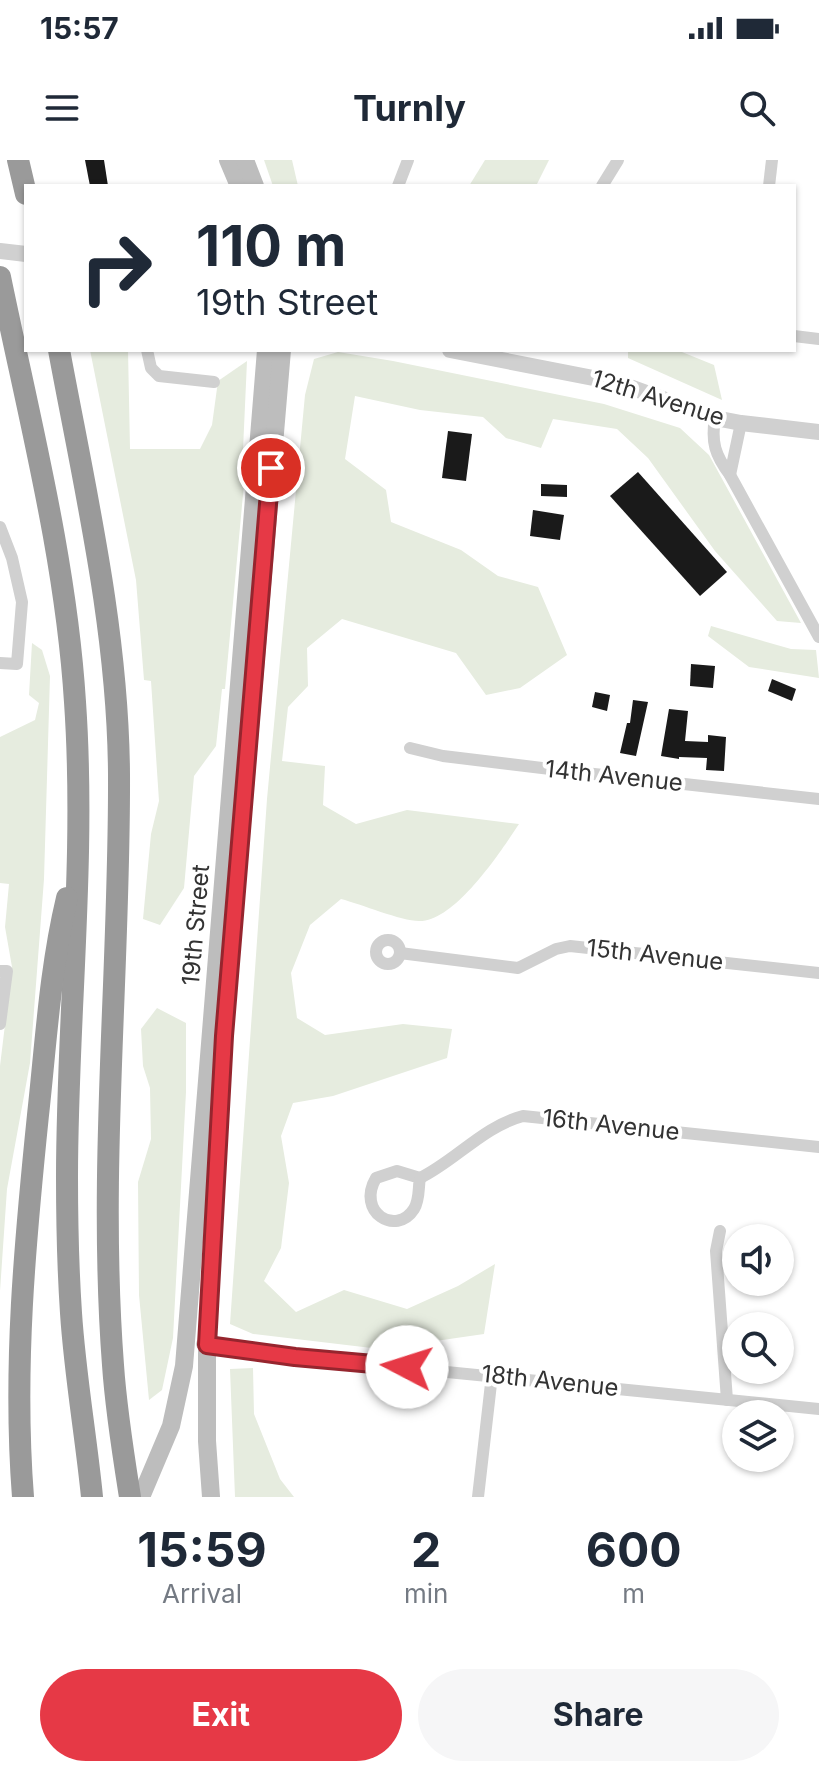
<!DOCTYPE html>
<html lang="en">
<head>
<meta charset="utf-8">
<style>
  body { margin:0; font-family:Inter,sans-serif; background:#f6f6f7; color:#1f2937; height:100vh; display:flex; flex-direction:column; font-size:30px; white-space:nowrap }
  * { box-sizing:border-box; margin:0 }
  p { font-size:26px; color:#747a83 }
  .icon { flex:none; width:44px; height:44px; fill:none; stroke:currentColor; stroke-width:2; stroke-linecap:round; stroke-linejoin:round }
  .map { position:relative; height:1337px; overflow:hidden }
  .side { display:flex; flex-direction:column; background:#fff; flex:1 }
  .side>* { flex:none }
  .top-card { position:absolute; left:24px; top:24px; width:772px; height:168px; border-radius:0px; box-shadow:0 2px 6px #0004; background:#fff; color:#1f2937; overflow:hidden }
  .fabs { position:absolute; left:722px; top:1064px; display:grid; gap:16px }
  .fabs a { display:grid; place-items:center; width:72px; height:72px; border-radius:50%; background:#fff; box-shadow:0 2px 6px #0004; font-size:40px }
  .pin { position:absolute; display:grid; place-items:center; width:68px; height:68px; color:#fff; margin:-34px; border:4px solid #fff; border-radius:50%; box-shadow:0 2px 8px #0007 }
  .me { position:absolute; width:88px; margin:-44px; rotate:275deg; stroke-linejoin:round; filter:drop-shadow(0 0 6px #0008) }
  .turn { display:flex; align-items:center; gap:28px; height:168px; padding:0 40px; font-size:36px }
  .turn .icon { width:104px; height:104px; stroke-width:2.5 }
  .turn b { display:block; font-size:56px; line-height:68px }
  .eta { display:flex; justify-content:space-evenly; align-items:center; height:136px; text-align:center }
  .eta b { font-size:48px; font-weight:700; line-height:56px }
  .button { display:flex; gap:16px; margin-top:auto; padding:16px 40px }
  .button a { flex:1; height:92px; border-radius:48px; background:#e63946; color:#fff; font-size:32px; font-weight:700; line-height:92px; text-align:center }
  .button a+a { background:#f6f6f7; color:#1f2937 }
  .status { display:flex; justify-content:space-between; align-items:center; height:56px; padding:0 40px; background:#fff; direction:ltr }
  .status svg { height:22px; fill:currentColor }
  header { display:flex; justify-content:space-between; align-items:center; height:104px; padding:0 40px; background:#fff; font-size:36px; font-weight:700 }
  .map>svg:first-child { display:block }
</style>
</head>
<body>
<div class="status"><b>15:57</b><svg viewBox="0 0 49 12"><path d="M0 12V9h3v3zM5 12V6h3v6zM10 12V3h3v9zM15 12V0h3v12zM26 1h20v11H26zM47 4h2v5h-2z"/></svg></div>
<header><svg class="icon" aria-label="menu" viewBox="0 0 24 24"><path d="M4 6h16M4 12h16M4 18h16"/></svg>Turnly<svg class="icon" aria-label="search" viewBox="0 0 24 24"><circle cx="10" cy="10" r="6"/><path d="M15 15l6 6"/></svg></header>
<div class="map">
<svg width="819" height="1337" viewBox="0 0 819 1337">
  <rect width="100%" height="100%" fill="#fff"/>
  <g fill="#e6ecdf">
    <polygon points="264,0 292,0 298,26 273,26"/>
    <polygon points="485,0 549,0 536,26 469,26"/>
    <polygon points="90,190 128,190 130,289 200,289 212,265 218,221 247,201 242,312 245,313 225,529 222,529 216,586 194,616 184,728 160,765 143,759 151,674 159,641 151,521 144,520 136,420"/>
    <polygon points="628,190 677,190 714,205 722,240 628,198"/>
    <path d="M338 192 393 201 604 244 680 268 709 295 801 463 777 461 715 391 648 298 617 269 553 259 541 288 506 278 483 257 420 250 355 236 345 299 386 330 391 362 461 390 498 416 538 427 567 495 520 528 486 535 456 493 342 459 307 488 308 526 288 547 282 601 325 606 323 645 356 664 407 650 519 664C501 691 455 762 419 761 401 761 361 744 341 739L310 765 291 813 297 858 325 875 403 864 452 869 447 898 333 936 293 943 281 976 289 1023 281 1088 264 1121 296 1152 344 1130 407 1149 458 1126 495 1104 484 1174 380 1189 253 1174 230 1164 267 639 305 235 314 199Z"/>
    <polygon points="711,466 791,489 816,490 819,518 749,507 708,476"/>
    <polygon points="32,483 42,490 50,516 44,719 30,903 7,1029 0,1131 0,906 12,807 5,767 9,724 0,723 0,577 35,560 39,543 29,535"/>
    <polygon points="157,848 186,863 186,932 173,1178 162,1230 149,1240 139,1135 138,1022 151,979 150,928 143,906 141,869"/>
    <polygon points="253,1208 254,1254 280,1319 294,1337 235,1337 230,1209"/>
  </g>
  <g fill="#1a1a1a">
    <polygon points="85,0 104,0 108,26 90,26"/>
    <polygon points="448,271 472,274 466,321 442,318"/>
    <polygon points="638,312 727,412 700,436 610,336"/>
    <polygon points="541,324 567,325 567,337 541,336"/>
    <polygon points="533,350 564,355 560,380 530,376"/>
    <polygon points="691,504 715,506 713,528 690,526"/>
    <polygon points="772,519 796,529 792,541 768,531"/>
    <polygon points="595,532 610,535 607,551 592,547"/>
    <polygon points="633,540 648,542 636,596 620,593 627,563 630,563"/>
    <polygon points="669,549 688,551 685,581 708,582 708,575 726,577 724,611 706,610 707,598 679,597 679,599 661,596"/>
  </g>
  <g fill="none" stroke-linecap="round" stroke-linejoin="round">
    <g stroke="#d0d0d0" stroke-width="12">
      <polyline points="398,26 408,0"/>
      <polyline points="602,26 618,0"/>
      <polyline points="769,26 772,0"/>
      <polyline points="794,176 819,179"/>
      <polyline points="147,190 151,208 159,216 214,222"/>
      <path d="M715 258C711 282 715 295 730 315L819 477"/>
      <polyline points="730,315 741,263"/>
      <polyline points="0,367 12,398 22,442 17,504 0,503"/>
      <polyline points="410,588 443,596 567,611 819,639"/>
      <circle cx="388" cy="792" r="12"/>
      <polyline points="400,793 518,808 556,789 570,786 819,813"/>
      <polyline points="0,811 7,811 0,864"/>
      <path d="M397 1011 420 1018C418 1028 420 1039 414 1049 396 1077 356 1052 376 1018Z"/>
      <path d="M420 1018C455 1001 484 966 523 956L819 987"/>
      <polyline points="720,1071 716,1091 727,1240"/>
      <polyline points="202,1184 295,1197 819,1249"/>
      <polyline points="478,1337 492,1215"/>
    </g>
    <g stroke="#d0d0d0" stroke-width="16">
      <polyline points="0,91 26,94"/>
      <polyline points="450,190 619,223 715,258 741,263 819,272"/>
    </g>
    <g stroke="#bdbdbd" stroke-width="18">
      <polyline points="228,0 239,26"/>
      <polyline points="245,0 255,26"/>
      <polyline points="141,1337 171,1266 184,1206 266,190"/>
      <polyline points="211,1337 207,1281 207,1185 224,876 282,190"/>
    </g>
    <g stroke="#9a9a9a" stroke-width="22">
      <polyline points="18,0 26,34"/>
      <path d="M0 117C29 258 66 399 75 542 86 701 67 859 67 1017 67 1062 68 1108 71 1153 75 1215 86 1276 92 1337"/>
      <path d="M59 190C85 330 118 470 119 614 120 811 98 1008 113 1205 116 1250 123 1293 130 1337"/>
      <path d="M23 1337C13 1209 25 1082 38 955 46 882 50 809 67 738"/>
    </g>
  </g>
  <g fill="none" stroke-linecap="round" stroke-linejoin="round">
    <g stroke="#96252e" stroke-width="20">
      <polyline id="route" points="271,308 224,876 207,1185 295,1197 407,1207"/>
    </g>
    <use href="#route" stroke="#e63946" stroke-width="14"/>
  </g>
  <g text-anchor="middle" stroke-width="8" stroke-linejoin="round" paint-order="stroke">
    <g font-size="24" fill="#333" stroke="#fff">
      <text transform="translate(658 238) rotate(17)" y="8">12th Avenue</text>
      <text transform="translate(614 616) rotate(6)" y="8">14th Avenue</text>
      <text transform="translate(196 765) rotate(-85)" y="8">19th Street</text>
      <text transform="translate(655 795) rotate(6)" y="8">15th Avenue</text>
      <text transform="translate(611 965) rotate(6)" y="8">16th Avenue</text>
      <text transform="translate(550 1221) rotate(6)" y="8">18th Avenue</text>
    </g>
  </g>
</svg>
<div class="fabs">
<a><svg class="icon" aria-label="sound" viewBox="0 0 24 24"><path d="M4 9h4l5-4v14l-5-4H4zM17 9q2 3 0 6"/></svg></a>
<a><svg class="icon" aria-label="search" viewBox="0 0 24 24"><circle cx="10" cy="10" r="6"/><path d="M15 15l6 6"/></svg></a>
<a><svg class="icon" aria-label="layers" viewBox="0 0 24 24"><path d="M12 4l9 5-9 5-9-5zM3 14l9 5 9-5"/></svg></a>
</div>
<div class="pin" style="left:271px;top:308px;background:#d93025"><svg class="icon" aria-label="arrive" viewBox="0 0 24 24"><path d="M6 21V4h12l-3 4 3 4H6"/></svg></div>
<svg class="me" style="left:407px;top:1207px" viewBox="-20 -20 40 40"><circle r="19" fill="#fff"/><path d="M0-13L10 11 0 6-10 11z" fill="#e63946"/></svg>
<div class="top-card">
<div class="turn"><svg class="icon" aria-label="right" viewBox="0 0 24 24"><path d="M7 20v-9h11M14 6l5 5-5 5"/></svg><div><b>110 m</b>19th Street</div></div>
</div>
</div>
<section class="side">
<div class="eta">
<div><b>15:59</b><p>Arrival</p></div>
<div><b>2</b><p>min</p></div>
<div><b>600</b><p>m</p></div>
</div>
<div class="button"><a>Exit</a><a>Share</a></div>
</section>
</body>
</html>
